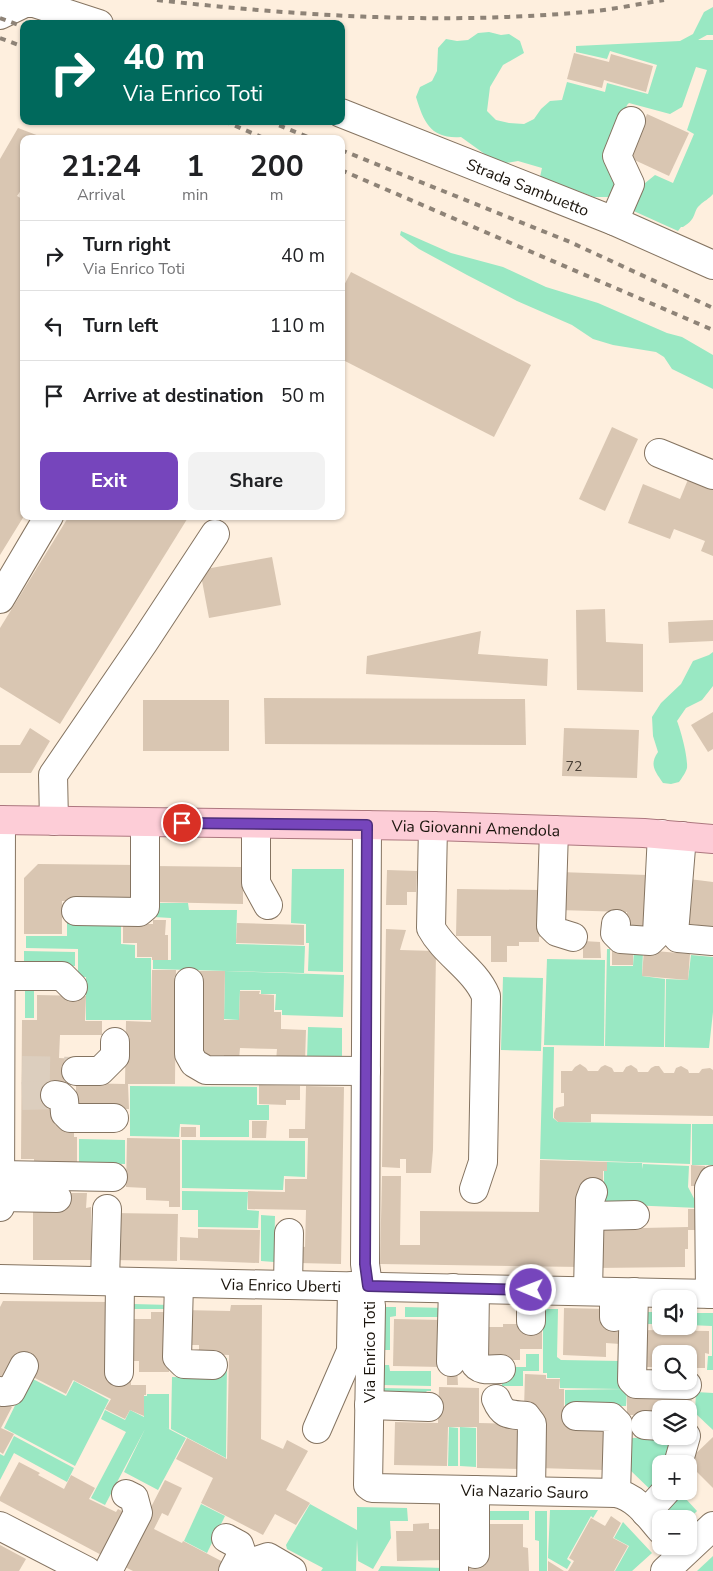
<!DOCTYPE html>
<html lang="en">
<head>
<meta charset="utf-8">
<style>
  body { margin:0; font-family:"Nunito Sans",sans-serif; background:#f2f2f2; color:#202124; height:100vh; display:flex; flex-direction:column; font-size:19px; white-space:nowrap }
  * { box-sizing:border-box; margin:0 }
  p { font-size:16px; color:#757577 }
  .icon { flex:none; width:28px; height:28px; fill:none; stroke:currentColor; stroke-width:2; stroke-linecap:round; stroke-linejoin:round }
  .map { position:relative; flex:1; overflow:hidden }
  .drawer { position:absolute; left:20px; top:135px; width:325px; height:385px; display:flex; flex-direction:column; background:#fff; border-radius:10px; box-shadow:0 1px 4px #0004 }
  .drawer>* { flex:none }
  .hud { position:absolute; left:20px; top:20px; width:325px; height:105px; border-radius:10px; box-shadow:0 1px 4px #0004; background:#00695c; color:#fff; overflow:hidden }
  .controls { position:absolute; left:652px; top:1290px; display:grid; gap:10px }
  .controls a { display:grid; place-items:center; width:45px; height:45px; border-radius:10px; background:#fff; box-shadow:0 1px 4px #0004; font-size:25px }
  .pin { position:absolute; display:grid; place-items:center; width:42px; height:42px; color:#fff; margin:-21px; border:2px solid #fff; border-radius:50%; box-shadow:0 1px 5px #0007 }
  .me { position:absolute; width:55px; margin:-28px; rotate:271deg; stroke-linejoin:round; filter:drop-shadow(0 0 4px #0008) }
  .turn { display:flex; align-items:center; gap:18px; height:105px; padding:0 20px; font-size:22px }
  .turn .icon { width:65px; height:65px; stroke-width:2.5 }
  .turn b { display:block; font-size:35px; line-height:42px }
  .eta { display:flex; justify-content:space-evenly; align-items:center; height:85px; text-align:center }
  .eta b { font-size:30px; font-weight:700; line-height:35px }
  .button { display:flex; gap:10px; margin-top:auto; padding:10px 20px }
  .button a { flex:1; height:58px; border-radius:10px; background:#7645bc; color:#fff; font-size:20px; font-weight:700; line-height:58px; text-align:center }
  .button a+a { background:#f2f2f2; color:#202124 }
  ul { padding:0; list-style:none }
  li { display:flex; align-items:center; gap:15px; height:70px; padding:0 20px; border-top:1px solid #e0e0e0 }
  li div { flex:1 }
  li b { display:block; font-size:19px }
  li em { font-style:normal }
  .map>svg:first-child { display:block }
</style>
</head>
<body>
<div class="map">
<svg width="713" height="1571" viewBox="0 0 713 1571">
  <rect width="100%" height="100%" fill="#feefde"/>
  <g fill="#99e8c3">
    <path d="M713 7V35H707L698 40H713V194C709 199 704 201 700 205 692 212 698 218 683 227H681L678 231 627 208 634 192 655 175 673 183 694 134 687 130 707 70 696 67 682 107 670 114 629 103 627 105 610 150 619 178 610 197H594L540 177 542 168 518 161 506 163 493 160 461 137C431 139 424 123 416 97L420 87 432 81 437 71 438 48 446 39 457 41 468 40 478 33 489 32 501 35 509 34 520 41 524 53 503 65 490 87 487 111 496 120 509 123 524 124 534 119 541 109 550 101 562 100 567 82 605 92 607 83 648 94 657 65 610 51 607 59 576 52V46L680 41 693 34 704 12Z"/>
    <polygon points="401,231 451,253 503,267 546,287 598,303 667,333 682,337 713,355 713,389 672,369 664,357 656,352 613,345 593,339 572,325 517,301 467,275 419,249 400,235"/>
    <path d="M713 652V686L702 700 686 708 677 721C681 731 688 757 687 768 686 772 682 778 679 782L671 784 663 783C655 771 649 765 658 752L653 736 652 717 661 703 681 684 693 661 709 655Z"/>
    <polygon points="292,869 344,869 343,972 308,971 309,943 306,943 306,924 291,923"/>
    <polygon points="154,903 188,903 189,910 237,910 236,944 305,946 304,973 153,969 153,960 171,960 171,918 154,917"/>
    <polygon points="67,918 121,919 121,944 135,945 135,958 151,958 151,1020 86,1020 86,977 78,977 78,949 26,948 26,936 67,936"/>
    <polygon points="607,949 610,949 610,966 633,966 634,950 643,951 642,976 665,979 664,1047 605,1046"/>
    <polygon points="24,951 75,952 75,966 24,965"/>
    <polygon points="691,955 713,957 713,1012 709,1048 665,1047 666,979 688,980"/>
    <polygon points="547,959 605,960 604,1046 544,1045"/>
    <polygon points="225,971 344,975 343,1017 282,1015 282,1010 275,1010 276,994 261,994 261,990 240,990 239,1020 224,1019"/>
    <polygon points="503,977 543,978 541,1051 501,1050"/>
    <rect x="25" y="983" width="9" height="35"/>
    <polygon points="308,1027 342,1028 342,1060 307,1060"/>
    <polygon points="543,1047 554,1047 553,1112 553,1118 558,1122 691,1124 690,1164 540,1159"/>
    <polygon points="130,1086 257,1087 257,1105 269,1105 269,1120 249,1120 249,1137 200,1137 200,1125 180,1124 179,1137 130,1136"/>
    <rect x="692" y="1124" width="21" height="41"/>
    <polygon points="79,1139 125,1140 125,1164 79,1163"/>
    <polygon points="182,1140 305,1141 305,1177 284,1176 283,1190 182,1188"/>
    <polygon points="607,1162 642,1163 643,1169 643,1164 689,1166 688,1187 699,1208 604,1204 604,1171 607,1171"/>
    <polygon points="182,1191 248,1192 247,1210 259,1211 258,1228 198,1227 198,1210 182,1210"/>
    <polygon points="261,1215 275,1216 274,1262 261,1261"/>
    <polygon points="133,1304 170,1305 170,1309 133,1309"/>
    <polygon points="382,1307 396,1307 396,1316 390,1317 390,1350 382,1350"/>
    <polygon points="405,1307 446,1308 445,1317 405,1317"/>
    <polygon points="543,1309 558,1309 557,1357 561,1360 620,1361 620,1389 560,1388 560,1378 547,1378 547,1373 543,1373"/>
    <rect x="641" y="1312" width="20" height="12"/>
    <polygon points="689,1313 713,1313 713,1370 707,1370 708,1356 712,1356 712,1326 689,1325"/>
    <polygon points="526,1354 539,1354 539,1371 523,1371 523,1386 502,1386 502,1367 526,1367"/>
    <polygon points="221,1358 227,1358 226,1458 171,1429 172,1377 220,1378"/>
    <polygon points="382,1365 389,1365 390,1371 431,1371 431,1386 382,1385"/>
    <polygon points="29,1377 66,1396 74,1381 109,1400 75,1466 4,1428"/>
    <polygon points="382,1388 431,1389 431,1391 427,1391 422,1396 382,1396"/>
    <polygon points="627,1389 626,1406 565,1407 565,1390"/>
    <polygon points="696,1392 713,1393 713,1430 695,1413"/>
    <polygon points="147,1394 169,1394 169,1429 165,1427 186,1438 158,1490 124,1472 145,1429 105,1505 91,1498 126,1432 101,1419 105,1410 125,1420 130,1410 144,1417 144,1396 147,1396"/>
    <polygon points="449,1427 458,1428 458,1466 448,1466"/>
    <polygon points="460,1427 476,1428 476,1467 460,1466"/>
    <polygon points="14,1436 74,1468 67,1482 14,1453 0,1480 0,1454 4,1456"/>
    <polygon points="670,1437 673,1439 667,1464 661,1464 661,1480 656,1495 629,1469 629,1438"/>
    <polygon points="689,1487 691,1489 686,1499 697,1511 689,1519 678,1519 666,1506 673,1491 689,1491"/>
    <polygon points="201,1504 225,1516 207,1553 184,1541"/>
    <polygon points="310,1504 357,1530 357,1507 407,1508 408,1521 390,1521 391,1538 373,1569 358,1561 357,1539 356,1571 321,1571 323,1568 287,1549 286,1545"/>
    <polygon points="550,1510 598,1510 593,1518 591,1516 567,1559 571,1562 567,1569 548,1558"/>
    <rect x="487" y="1511" width="42" height="9"/>
    <polygon points="535,1511 547,1511 547,1571 539,1571 539,1541 535,1540"/>
    <polygon points="623,1522 652,1553 632,1571 615,1571 629,1546 614,1538"/>
    <polygon points="713,1556 713,1571 697,1571"/>
    <polygon points="381,1566 443,1568 443,1571 378,1571"/>
  </g>
  <g fill="#d9c6b2">
    <polygon points="574,53 609,62 611,54 653,66 646,92 604,80 602,88 567,79"/>
    <polygon points="647,114 689,133 669,176 628,157"/>
    <polygon points="18,128 47,139 24,139 24,186 17,196 24,200 24,516 0,555 0,159"/>
    <polygon points="351,272 531,365 494,437 341,359 341,291"/>
    <polygon points="612,427 638,439 605,511 579,499"/>
    <polygon points="689,477 713,487 713,556 701,551 705,541 674,529 670,539 628,523 643,484 680,499"/>
    <polygon points="69,516 189,516 60,724 0,687 0,628"/>
    <polygon points="272,557 281,605 209,618 200,570"/>
    <polygon points="605,609 606,642 643,644 643,692 577,690 576,610"/>
    <polygon points="713,620 713,641 669,643 668,622"/>
    <polygon points="481,631 478,654 548,659 547,686 366,674 367,656"/>
    <polygon points="264,698 525,699 526,745 265,744"/>
    <rect x="143" y="700" width="86" height="51"/>
    <polygon points="713,712 713,749 708,752 691,725"/>
    <polygon points="30,728 50,741 31,773 0,773 0,745 20,745"/>
    <polygon points="564,728 639,730 637,778 562,776"/>
    <polygon points="38,864 138,865 138,901 62,901 62,934 24,934 24,878"/>
    <polygon points="153,866 243,867 243,904 153,902"/>
    <polygon points="387,870 417,871 416,892 407,892 407,905 386,905"/>
    <polygon points="559,872 647,875 646,930 627,930 627,912 558,910"/>
    <polygon points="689,879 713,882 713,927 683,923"/>
    <polygon points="457,889 541,890 541,936 539,937 539,942 519,942 519,946 507,946 507,962 491,962 491,936 456,936"/>
    <polygon points="153,920 166,920 165,935 168,935 168,960 152,960 152,957 137,957 137,943 123,943 123,924 153,924"/>
    <polygon points="237,923 304,925 304,945 236,943"/>
    <polygon points="386,929 406,930 400,950 436,951 433,1150 431,1173 406,1173 406,1159 400,1159 400,1168 382,1167"/>
    <polygon points="583,941 600,942 601,958 583,958"/>
    <rect x="612" y="948" width="21" height="17"/>
    <polygon points="644,950 690,954 688,980 642,976"/>
    <polygon points="152,970 176,970 175,1084 128,1084 129,1109 76,1108 76,1083 125,1084 126,1021 151,1022"/>
    <polygon points="200,971 225,971 224,1020 239,1020 240,991 260,991 259,994 274,995 274,1012 281,1012 281,1029 306,1030 305,1062 276,1061 277,1049 240,1048 239,1059 223,1059 224,1055 203,1055 204,1019 199,1019"/>
    <polygon points="37,995 86,996 85,1021 102,1021 102,1035 60,1035 59,1058 77,1059 76,1083 55,1083 55,1125 74,1126 74,1137 77,1137 77,1165 34,1168 34,1159 21,1159 22,1020 37,1020"/>
    <polygon points="580,1064 586,1068 588,1071 598,1071 601,1067 605,1065 612,1068 614,1072 623,1072 626,1067 631,1065 637,1069 638,1072 648,1072 651,1068 655,1066 659,1066 664,1073 674,1073 676,1068 681,1066 688,1070 689,1073 699,1073 702,1069 710,1068 713,1070 713,1116 591,1114 591,1122 558,1122 554,1118 554,1113 556,1108 564,1106 564,1093 561,1093 561,1071 572,1071 575,1067"/>
    <polygon points="259,1085 300,1086 300,1100 286,1100 286,1105 259,1104"/>
    <polygon points="306,1086 344,1087 341,1264 299,1263 299,1246 305,1247 306,1210 248,1209 248,1191 285,1192 285,1179 307,1179 308,1138 289,1138 289,1129 305,1129"/>
    <polygon points="252,1121 267,1121 266,1138 252,1138"/>
    <rect x="181" y="1127" width="15" height="10"/>
    <polygon points="127,1138 180,1139 180,1207 169,1207 169,1201 146,1200 146,1188 126,1187"/>
    <polygon points="540,1160 607,1162 607,1171 603,1171 603,1189 582,1267 380,1264 382,1176 401,1176 400,1245 420,1245 420,1211 539,1212"/>
    <polygon points="691,1165 705,1166 705,1186 691,1186"/>
    <polygon points="65,1193 87,1193 86,1208 91,1207 91,1260 33,1260 33,1206"/>
    <polygon points="688,1209 702,1209 702,1230 688,1230 688,1249 685,1249 685,1267 595,1268 595,1224 641,1224 641,1228 643,1228 688,1227"/>
    <polygon points="113,1213 178,1214 177,1261 112,1260"/>
    <polygon points="198,1229 260,1230 259,1263 180,1260 180,1237 198,1238"/>
    <polygon points="3,1301 111,1302 110,1381 131,1381 131,1385 146,1385 146,1395 144,1395 144,1416 130,1410 125,1419 105,1409 111,1399 73,1380 66,1394 31,1376 38,1362 20,1352 0,1387 0,1307"/>
    <polygon points="231,1305 262,1305 261,1439 283,1449 287,1440 308,1451 286,1490 310,1503 296,1525 275,1514 263,1535 201,1503 213,1478 176,1459 187,1438 227,1459 229,1355 199,1354 199,1345 182,1345 183,1310 230,1311"/>
    <polygon points="564,1308 607,1309 621,1319 620,1344 606,1343 606,1357 563,1355"/>
    <polygon points="151,1312 169,1312 169,1372 139,1372 139,1361 127,1361 127,1319 151,1319"/>
    <polygon points="394,1319 442,1320 441,1367 393,1366"/>
    <polygon points="503,1324 542,1324 542,1349 520,1349 520,1360 480,1360 480,1327 503,1327"/>
    <polygon points="640,1330 709,1331 709,1354 705,1353 705,1368 689,1368 689,1354 661,1354 661,1367 643,1367"/>
    <polygon points="447,1367 457,1367 458,1385 447,1385"/>
    <polygon points="525,1374 546,1375 546,1379 560,1379 559,1389 564,1389 564,1421 567,1421 566,1425 606,1426 605,1470 538,1468 540,1410 524,1409"/>
    <polygon points="439,1387 479,1388 479,1423 525,1424 524,1469 477,1468 477,1427 448,1427 447,1466 394,1465 395,1422 438,1423"/>
    <polygon points="627,1390 692,1390 691,1415 689,1415 689,1409 661,1409 661,1415 627,1415"/>
    <polygon points="0,1400 12,1407 1,1428 14,1434 3,1454 0,1452"/>
    <polygon points="713,1437 713,1488 687,1462"/>
    <polygon points="19,1462 40,1473 38,1475 64,1489 71,1475 95,1488 89,1499 116,1512 118,1509 130,1515 107,1558 0,1501 0,1497"/>
    <polygon points="165,1480 182,1488 168,1516 162,1513 154,1529 182,1543 183,1541 225,1563 220,1571 133,1571 121,1565"/>
    <polygon points="611,1516 621,1523 613,1538 628,1546 614,1571 568,1571 574,1561 569,1558 591,1518 605,1526"/>
    <polygon points="429,1523 429,1529 444,1529 445,1560 397,1561 396,1531 413,1531 413,1524"/>
    <polygon points="483,1524 523,1524 523,1547 528,1548 529,1571 464,1571 464,1557"/>
    <polygon points="0,1545 26,1559 19,1571 0,1571"/>
    <polygon points="548,1561 564,1571 548,1571"/>
  </g>
  <g fill="none" stroke-linecap="round" stroke-linejoin="round">
    <g stroke="#dccebe" stroke-width="28" stroke-dasharray="28 14" stroke-linecap="butt">
      <polyline points="22,1070 76,1071"/>
      <polyline points="22,1096 55,1095"/>
    </g>
    <g stroke="#857461" stroke-width="30">
      <g id="minor">
        <polyline points="0,15 25,3 34,3 99,24"/>
        <path id="s1" d="M341 113 614 221 713 265"/>
        <polyline points="614,221 630,184 617,156 631,121"/>
        <polyline points="659,453 713,475"/>
        <polyline points="0,599 49,516"/>
        <polyline points="54,821 53,775 144,642 215,534"/>
        <polyline points="256,824 256,883 268,905"/>
        <path id="s2" d="M367 825 365 1264 371 1306 368 1485 372 1488 616 1493C636 1497 648 1515 661 1530"/>
        <path d="M433 826 431 928C445 954 475 969 486 996L483 1162 474 1189"/>
        <polyline points="554,830 551,926 557,932 573,937"/>
        <polyline points="682,836 674,933 678,938 712,941"/>
        <polyline points="76,911 139,912 145,907 145,822"/>
        <polyline points="616,924 615,933 621,939 650,941 657,934 662,834"/>
        <polyline points="1,976 62,976 73,987"/>
        <polyline points="189,982 189,1054 194,1063 206,1070 366,1071"/>
        <polyline points="76,1071 100,1071 115,1056 115,1042"/>
        <polyline points="55,1095 60,1096 64,1100 65,1113 70,1118 114,1118"/>
        <polyline points="0,1175 113,1177"/>
        <polyline points="0,1197 57,1198"/>
        <polyline points="0,1207 1,820"/>
        <polyline points="590,1216 635,1215"/>
        <path id="s3" d="M0 1279 713 1294"/>
        <polyline points="105,1281 107,1209"/>
        <polyline points="179,1283 177,1357 184,1364 213,1365"/>
        <polyline points="288,1285 289,1233"/>
        <path d="M475 1289 474 1362C479 1372 491 1369 501 1369"/>
        <polyline points="588,1291 590,1200 593,1192"/>
        <polyline points="634,1292 632,1380 636,1384 687,1385"/>
        <polyline points="710,1294 709,1188 713,1180"/>
        <polyline points="614,1317 614,1292"/>
        <polyline points="531,1321 531,1290"/>
        <polyline points="451,1362 453,1288"/>
        <polyline points="119,1372 120,1282"/>
        <polyline points="0,1391 3,1392 11,1391 24,1366"/>
        <path d="M496 1399C503 1416 509 1414 526 1416L532 1424 531 1491"/>
        <polyline points="369,1405 429,1407"/>
        <polyline points="576,1416 611,1417 618,1424 616,1493"/>
        <polyline points="645,1425 661,1426"/>
        <polyline points="317,1429 351,1351 352,1286"/>
        <polyline points="678,1464 686,1436"/>
        <polyline points="454,1490 454,1571"/>
        <polyline points="475,1490 475,1554"/>
        <polyline points="646,1513 666,1491"/>
        <polyline points="0,1526 87,1571"/>
        <polyline points="226,1538 239,1545 242,1554 233,1571"/>
        <polyline points="108,1571 138,1513 134,1498 126,1494"/>
        <polyline points="254,1571 259,1560 268,1557 292,1571"/>
        <polyline points="665,1571 713,1526"/>
      </g>
    </g>
    <g stroke="#ad777f" stroke-width="30">
      <g id="major">
        <path id="s4" d="M0 820 433 826 644 833 713 839"/>
      </g>
    </g>
    <use href="#minor" stroke="#fff" stroke-width="28"/>
    <use href="#major" stroke="#fdcdd7" stroke-width="28"/>
    <g stroke="#8e8377" stroke-width="4" stroke-dasharray="6 6" stroke-linecap="butt">
      <path d="M157 0C299 16 442 25 585 12 611 10 638 4 664 0"/>
      <polyline points="0,18 24,27"/>
      <polyline points="0,38 24,47"/>
      <polyline points="224,121 266,139"/>
      <polyline points="268,121 313,139"/>
      <polyline points="341,150 570,242 713,308"/>
      <polyline points="341,170 713,330"/>
    </g>
  </g>
  <g fill="none" stroke-linecap="round" stroke-linejoin="round">
    <g stroke="#4d2d7a" stroke-width="12">
      <polyline id="route" points="182,823 367,825 365,1264 368,1286 531,1290"/>
    </g>
    <use href="#route" stroke="#7645bc" stroke-width="9"/>
  </g>
  <g text-anchor="middle" stroke-width="4.5" stroke-linejoin="round" paint-order="stroke">
    <g font-size="14" fill="#4a4036">
      <text x="574" y="771">72</text>
    </g>
    <g font-size="16" fill="#1a140c" stroke="#fff">
      <text dy="6" stroke="none"><textPath href="#s1" startOffset="201">Strada Sambuetto</textPath></text>
      <text dy="6" stroke="none"><textPath href="#s4" startOffset="476">Via Giovanni Amendola</textPath></text>
      <text dy="6" stroke="none"><textPath href="#s3" startOffset="281">Via Enrico Uberti</textPath></text>
      <text transform="translate(369 1352) rotate(-90)" y="6">Via Enrico Toti</text>
      <text dy="6" stroke="none"><textPath href="#s2" startOffset="818">Via Nazario Sauro</textPath></text>
    </g>
  </g>
</svg>
<div class="controls">
<a><svg class="icon" aria-label="sound" viewBox="0 0 24 24"><path d="M4 9h4l5-4v14l-5-4H4zM17 9q2 3 0 6"/></svg></a>
<a><svg class="icon" aria-label="search" viewBox="0 0 24 24"><circle cx="10" cy="10" r="6"/><path d="M15 15l6 6"/></svg></a>
<a><svg class="icon" aria-label="layers" viewBox="0 0 24 24"><path d="M12 4l9 5-9 5-9-5zM3 14l9 5 9-5"/></svg></a>
<a>+</a>
<a>−</a>
</div>
<div class="pin" style="left:182px;top:823px;background:#d93025"><svg class="icon" aria-label="arrive" viewBox="0 0 24 24"><path d="M6 21V4h12l-3 4 3 4H6"/></svg></div>
<svg class="me" style="left:531px;top:1290px" viewBox="-20 -20 40 40"><circle r="17" fill="#7645bc" stroke="#fff" stroke-width="3"/><path d="M0-11L8 9 0 5-8 9z" fill="#fff"/></svg>
<div class="hud">
<div class="turn"><svg class="icon" aria-label="right" viewBox="0 0 24 24"><path d="M7 20v-9h11M14 6l5 5-5 5"/></svg><div><b>40 m</b>Via Enrico Toti</div></div>
</div>
<section class="drawer">
<div class="eta">
<div><b>21:24</b><p>Arrival</p></div>
<div><b>1</b><p>min</p></div>
<div><b>200</b><p>m</p></div>
</div>
<ul>
<li><svg class="icon" aria-label="right" viewBox="0 0 24 24"><path d="M7 20v-9h11M14 6l5 5-5 5"/></svg><div><b>Turn right</b><p>Via Enrico Toti</p></div><em>40 m</em></li>
<li><svg class="icon" aria-label="left" viewBox="0 0 24 24"><path d="M17 20v-9H6M10 6l-5 5 5 5"/></svg><div><b>Turn left</b></div><em>110 m</em></li>
<li><svg class="icon" aria-label="arrive" viewBox="0 0 24 24"><path d="M6 21V4h12l-3 4 3 4H6"/></svg><div><b>Arrive at destination</b></div><em>50 m</em></li>
</ul>
<div class="button"><a>Exit</a><a>Share</a></div>
</section>
</div>
</body>
</html>
